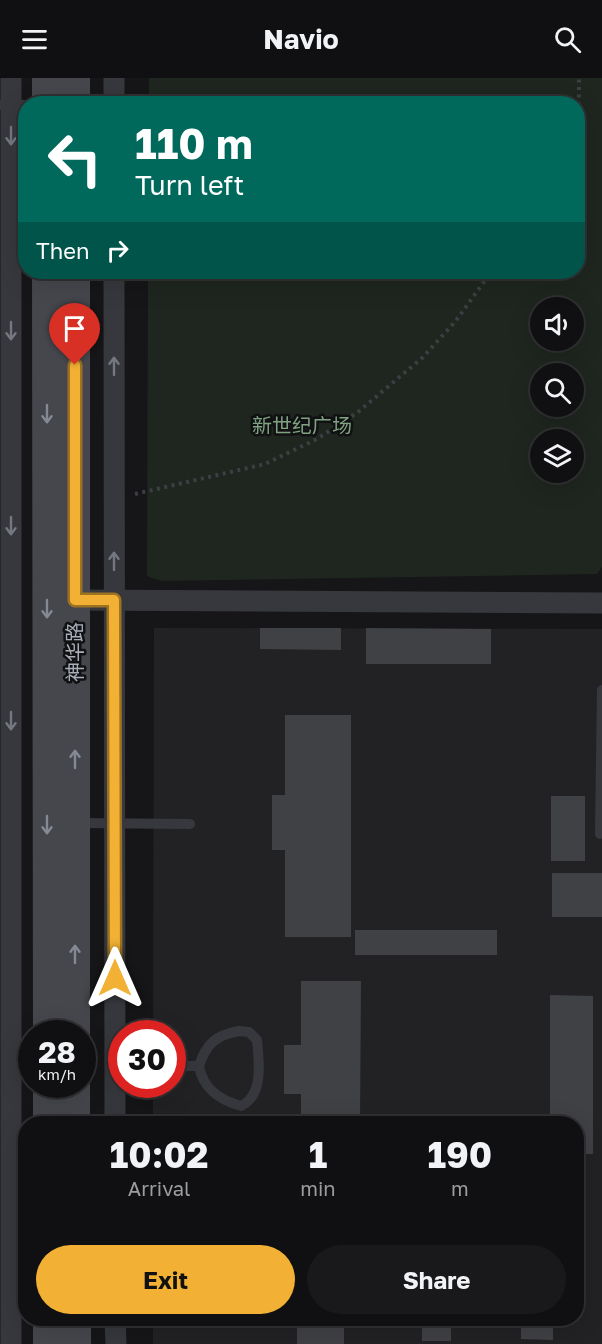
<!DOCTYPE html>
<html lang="en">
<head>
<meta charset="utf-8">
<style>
  body { margin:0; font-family:"Golos Text","Noto Sans SC",sans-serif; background:#19191b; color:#f1f3f6; height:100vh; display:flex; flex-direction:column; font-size:22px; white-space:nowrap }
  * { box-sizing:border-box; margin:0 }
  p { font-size:20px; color:#9c9d9f }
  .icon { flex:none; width:33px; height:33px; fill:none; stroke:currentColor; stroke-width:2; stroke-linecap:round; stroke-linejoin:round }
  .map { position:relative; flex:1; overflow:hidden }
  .sheet { position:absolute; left:18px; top:1038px; width:566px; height:210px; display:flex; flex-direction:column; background:#101012; border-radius:24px; box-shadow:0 6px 24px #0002,0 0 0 2px #303032 }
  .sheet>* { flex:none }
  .guide { position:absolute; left:18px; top:18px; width:567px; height:183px; border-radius:24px; box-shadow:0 6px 24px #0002,0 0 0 2px #303032; background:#00695c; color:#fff; overflow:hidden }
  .controls { position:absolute; left:530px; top:219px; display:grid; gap:12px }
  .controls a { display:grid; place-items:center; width:54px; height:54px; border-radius:50%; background:#101012; box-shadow:0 6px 24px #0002,0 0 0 2px #303032; font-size:30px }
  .speed { position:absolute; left:18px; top:942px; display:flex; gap:12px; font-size:30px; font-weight:700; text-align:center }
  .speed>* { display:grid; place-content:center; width:78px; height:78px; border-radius:50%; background:#101012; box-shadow:0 6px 24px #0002,0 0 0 2px #303032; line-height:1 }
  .speed small { font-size:15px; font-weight:400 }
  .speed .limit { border:9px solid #d22; background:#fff; color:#111 }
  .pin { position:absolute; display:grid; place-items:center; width:51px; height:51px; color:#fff; margin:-62px -26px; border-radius:50% 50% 50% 0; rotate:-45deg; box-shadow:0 0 6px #0007 }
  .pin .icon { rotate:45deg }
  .me { position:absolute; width:66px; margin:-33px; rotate:0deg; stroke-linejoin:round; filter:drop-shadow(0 0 4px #0008) }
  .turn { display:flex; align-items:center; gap:21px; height:126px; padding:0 18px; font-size:27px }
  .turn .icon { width:78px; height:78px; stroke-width:2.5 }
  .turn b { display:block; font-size:42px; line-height:51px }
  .then { display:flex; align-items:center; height:57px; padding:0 18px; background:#0003; gap:12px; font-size:22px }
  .eta { display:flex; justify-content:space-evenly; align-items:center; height:102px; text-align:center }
  .eta b { font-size:36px; font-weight:700; line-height:42px }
  .primary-button { display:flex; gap:12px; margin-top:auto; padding:12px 18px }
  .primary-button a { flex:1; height:69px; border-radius:36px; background:#f2b134; color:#111; font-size:24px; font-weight:700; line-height:69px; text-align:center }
  .primary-button a+a { background:#19191b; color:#f1f3f6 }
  header { display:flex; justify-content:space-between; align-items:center; height:78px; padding:0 18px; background:#101012; font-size:27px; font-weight:700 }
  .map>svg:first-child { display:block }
</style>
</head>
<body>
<header><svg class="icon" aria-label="menu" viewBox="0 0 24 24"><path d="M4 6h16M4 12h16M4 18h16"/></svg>Navio<svg class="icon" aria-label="search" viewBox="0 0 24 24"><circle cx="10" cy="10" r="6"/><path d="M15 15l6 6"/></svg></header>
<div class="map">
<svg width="602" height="1266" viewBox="0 0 602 1266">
  <rect width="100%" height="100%" fill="#161618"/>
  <polygon fill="#222225" points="154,550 602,551 602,1266 153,1266 153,1241 576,1240 576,1046 153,1045 153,1007 172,1006 172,956 153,955"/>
  <path fill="#1e261f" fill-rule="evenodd" d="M149 0H602V489L597 496 162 503 147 498 148 194H578V26L149 25ZM540 230H573V262H540ZM540 296H573V328H540ZM540 362H573V394H540Z"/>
  <g fill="#404145">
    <polygon points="260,550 341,550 341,572 260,571"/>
    <polygon points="366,550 491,551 491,586 366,586"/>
    <polygon points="285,637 351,637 351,859 285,859 285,772 272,772 272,717 285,717"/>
    <rect x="551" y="718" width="34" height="65"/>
    <rect x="552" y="795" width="50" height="44"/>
    <rect x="355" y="852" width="142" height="25"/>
    <polygon points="301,903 361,903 360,1046 301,1046 301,1016 284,1016 284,967 301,967"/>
    <polygon points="550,917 593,918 593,1076 576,1076 576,1046 550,1046"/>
    <rect x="297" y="1240" width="47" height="26"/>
    <rect x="422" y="1240" width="29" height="23"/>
    <polygon points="521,1240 553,1240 553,1262 521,1261"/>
  </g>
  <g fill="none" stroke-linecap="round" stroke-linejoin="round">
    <g stroke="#3d3f44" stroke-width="4" stroke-dasharray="3 4.5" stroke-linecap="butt">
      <polyline points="578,162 579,0"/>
      <polyline points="135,416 265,386 317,361 358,334 422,280 455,244 491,194"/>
    </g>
    <g stroke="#37383d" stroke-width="10">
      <polyline points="0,27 26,27"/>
      <polyline points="76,745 190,746"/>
      <polyline points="600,756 602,612"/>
      <path d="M239 953 249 954 257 962C259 984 264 1017 241 1028 219 1022 203 1011 199 988 206 965 217 957 239 953Z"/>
      <polyline points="172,988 199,988"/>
    </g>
    <g stroke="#37383d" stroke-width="21">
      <polyline points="11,0 11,1266"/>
      <polyline points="114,26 114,0"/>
      <polyline points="114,194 115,1046"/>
      <polyline points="75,522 602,525"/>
      <polyline points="115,1240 116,1266"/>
    </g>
    <g stroke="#45474d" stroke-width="30">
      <polyline points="47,0 47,26"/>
      <polyline points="75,0 75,26"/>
      <polyline points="47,194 48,956"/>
      <polyline points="75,194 75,956"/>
      <polyline points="48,1006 48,1046"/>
      <polyline points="75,1006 75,1046"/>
      <polyline points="48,1240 48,1266"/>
      <polyline points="76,1240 76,1266"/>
    </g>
  </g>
  <defs><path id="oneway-shaft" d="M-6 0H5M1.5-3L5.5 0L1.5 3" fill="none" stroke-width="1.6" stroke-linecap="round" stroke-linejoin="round" transform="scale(1.5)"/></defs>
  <g stroke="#757881">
    <use href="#oneway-shaft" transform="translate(11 58) rotate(90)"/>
    <use href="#oneway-shaft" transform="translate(11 253) rotate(90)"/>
    <use href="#oneway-shaft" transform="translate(114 288) rotate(-90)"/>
    <use href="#oneway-shaft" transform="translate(11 448) rotate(90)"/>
    <use href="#oneway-shaft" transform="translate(114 483) rotate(-90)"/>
    <use href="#oneway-shaft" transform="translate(11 643) rotate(90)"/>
  </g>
  <g stroke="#858993">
    <use href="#oneway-shaft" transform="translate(47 336) rotate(90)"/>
    <use href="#oneway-shaft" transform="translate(47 531) rotate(90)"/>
    <use href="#oneway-shaft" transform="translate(75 681) rotate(-90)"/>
    <use href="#oneway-shaft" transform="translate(47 747) rotate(90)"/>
    <use href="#oneway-shaft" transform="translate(75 876) rotate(-90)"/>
  </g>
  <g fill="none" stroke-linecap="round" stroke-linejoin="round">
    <g stroke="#9d7322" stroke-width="15">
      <polyline id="route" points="75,287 75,522 114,522 115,900"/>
    </g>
    <use href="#route" stroke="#f2b134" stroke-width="10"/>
  </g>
  <g text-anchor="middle" stroke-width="5" stroke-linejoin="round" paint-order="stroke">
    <g font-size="20" fill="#7fa381" stroke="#111113">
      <text x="302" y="355">新世纪广场</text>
    </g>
    <g font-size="20" fill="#a8adb8" stroke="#111113">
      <text transform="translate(75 574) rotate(-90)" y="7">神华路</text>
    </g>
  </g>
</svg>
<div class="controls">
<a><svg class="icon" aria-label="sound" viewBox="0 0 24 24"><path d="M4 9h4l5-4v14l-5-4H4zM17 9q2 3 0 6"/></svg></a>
<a><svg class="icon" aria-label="search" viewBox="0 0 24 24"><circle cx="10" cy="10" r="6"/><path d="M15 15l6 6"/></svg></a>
<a><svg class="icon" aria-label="layers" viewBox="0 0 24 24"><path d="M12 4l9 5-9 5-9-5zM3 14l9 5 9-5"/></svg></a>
</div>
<div class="speed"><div>28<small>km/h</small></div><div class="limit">30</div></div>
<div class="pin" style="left:75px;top:287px;background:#d93025"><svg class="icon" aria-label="arrive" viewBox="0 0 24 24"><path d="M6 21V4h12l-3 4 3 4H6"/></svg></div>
<svg class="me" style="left:115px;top:900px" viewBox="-20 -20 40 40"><path d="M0-17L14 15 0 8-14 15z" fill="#f2b134" stroke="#fff" stroke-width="4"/></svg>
<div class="guide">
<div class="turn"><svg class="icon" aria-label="left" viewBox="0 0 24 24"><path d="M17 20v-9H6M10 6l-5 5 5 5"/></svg><div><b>110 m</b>Turn left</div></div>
<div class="then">Then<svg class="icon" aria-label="right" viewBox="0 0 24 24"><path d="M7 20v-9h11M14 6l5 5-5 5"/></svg></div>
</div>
<section class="sheet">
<div class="eta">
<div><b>10:02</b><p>Arrival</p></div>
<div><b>1</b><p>min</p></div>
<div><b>190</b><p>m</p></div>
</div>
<div class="primary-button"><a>Exit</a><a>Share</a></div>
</section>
</div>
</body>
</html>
